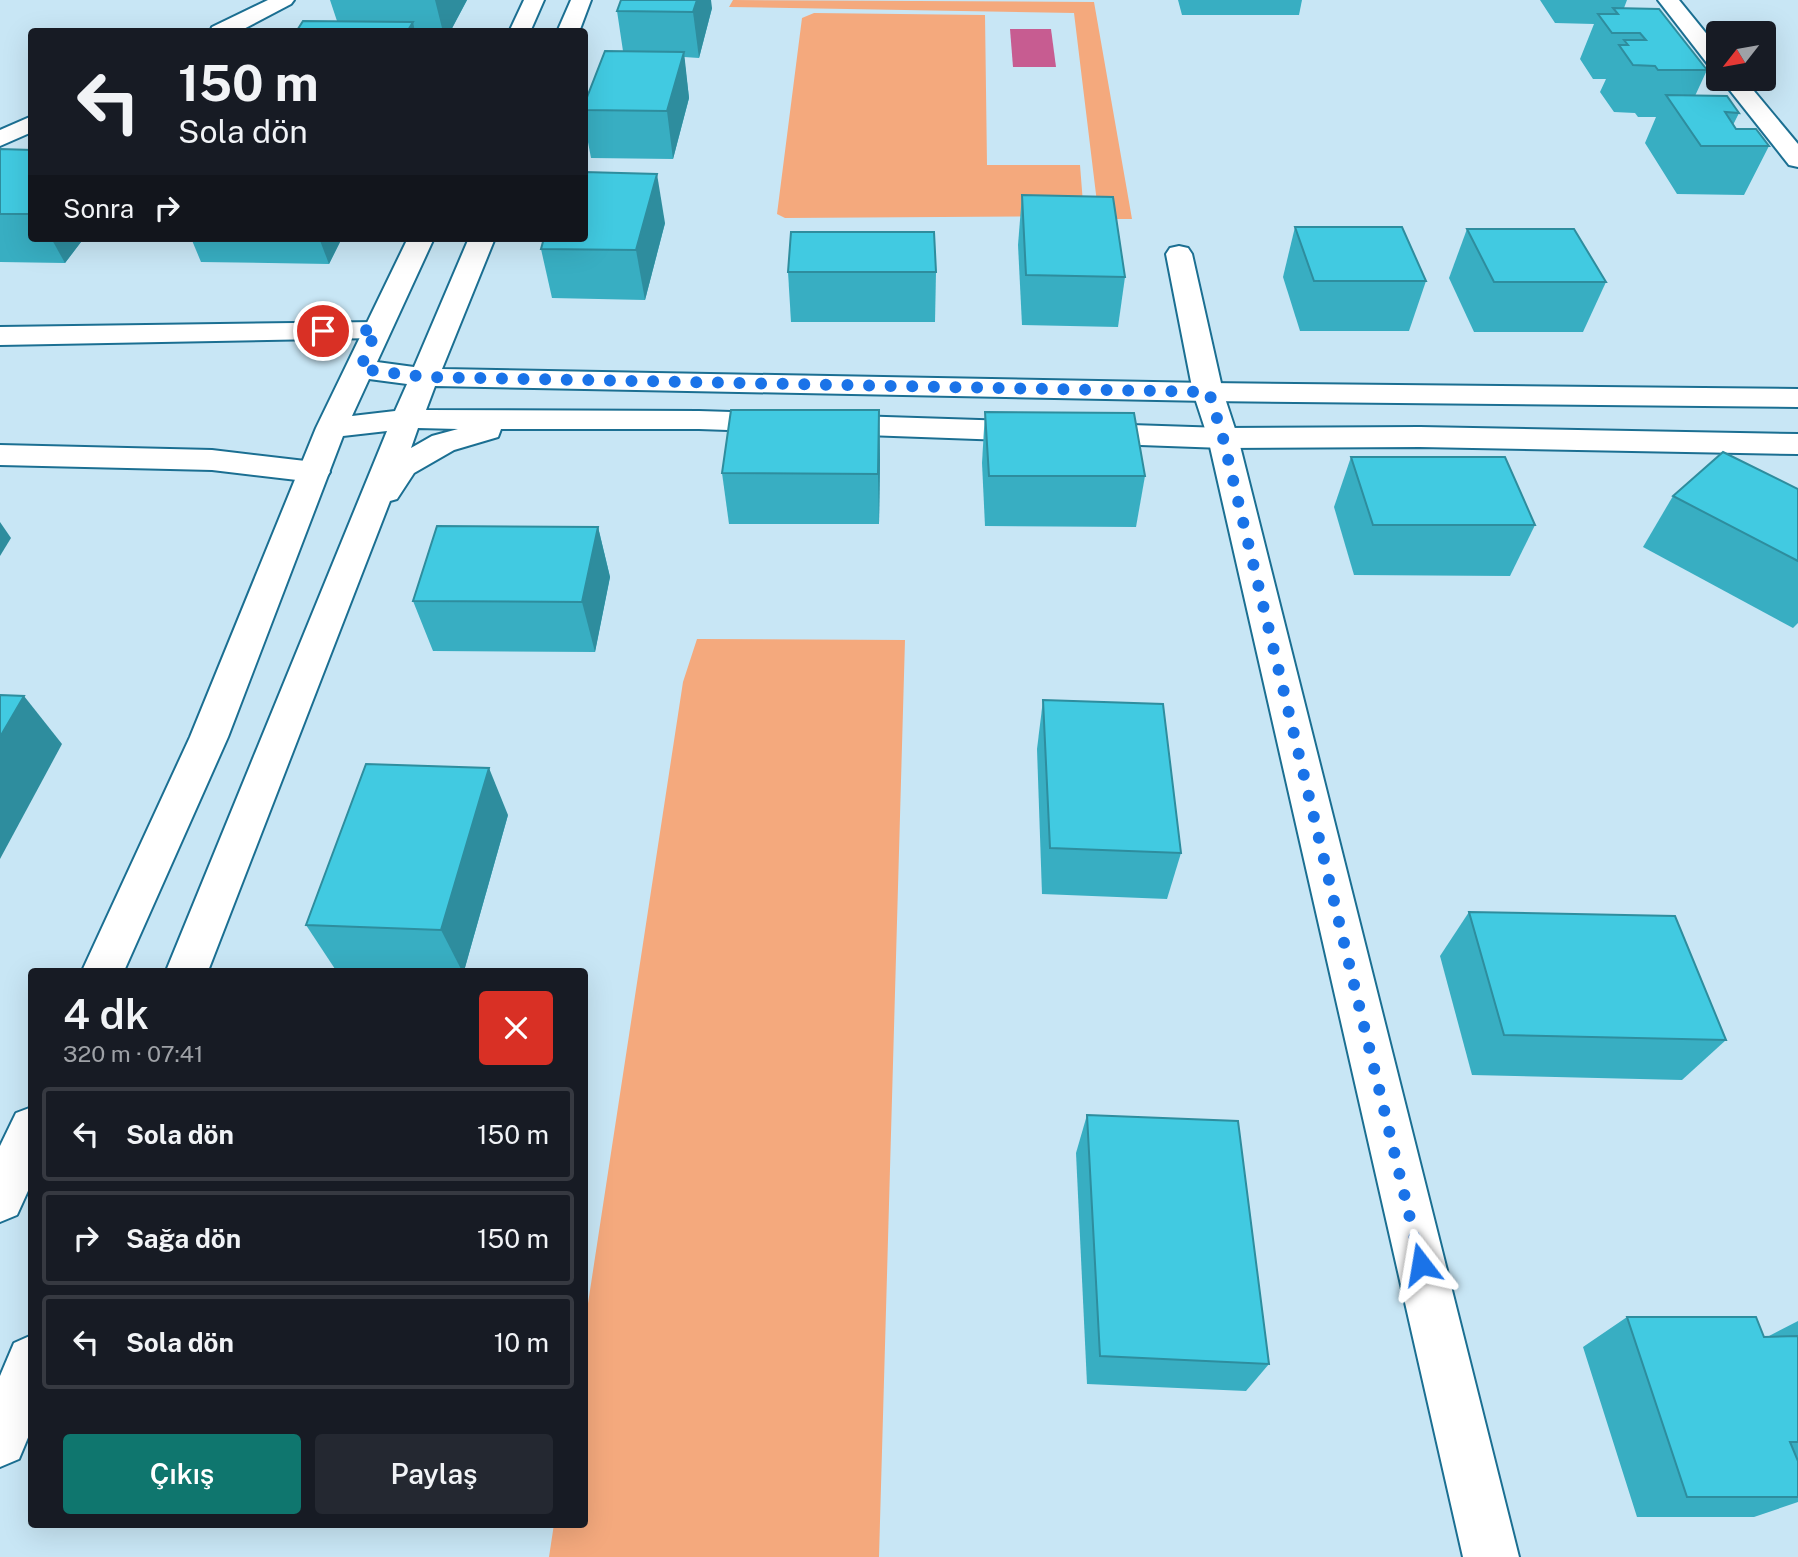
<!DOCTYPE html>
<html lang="tr">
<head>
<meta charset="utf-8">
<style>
  body { margin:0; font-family:"Public Sans",sans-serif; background:#242831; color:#f1f3f6; height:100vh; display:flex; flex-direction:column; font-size:26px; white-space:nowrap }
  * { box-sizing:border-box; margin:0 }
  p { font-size:23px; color:#9ea1a6 }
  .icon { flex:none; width:38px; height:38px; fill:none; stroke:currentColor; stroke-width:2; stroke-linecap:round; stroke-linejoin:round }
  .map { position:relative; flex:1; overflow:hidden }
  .details { position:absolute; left:28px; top:968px; width:560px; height:560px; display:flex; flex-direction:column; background:#171b24; border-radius:7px; box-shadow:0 7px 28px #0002 }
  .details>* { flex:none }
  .hud { position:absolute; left:28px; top:28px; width:560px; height:214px; border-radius:7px; box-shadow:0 7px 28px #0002; background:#171b24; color:#f1f3f6; overflow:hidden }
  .needle { width:46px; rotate:239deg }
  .buttons { position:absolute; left:1706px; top:21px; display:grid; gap:14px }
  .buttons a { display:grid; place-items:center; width:70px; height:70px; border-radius:7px; background:#171b24; box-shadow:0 7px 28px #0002; font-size:35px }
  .pin { position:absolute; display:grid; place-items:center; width:60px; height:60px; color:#fff; margin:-30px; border:4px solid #fff; border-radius:50%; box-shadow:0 2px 7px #0007 }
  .me { position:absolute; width:77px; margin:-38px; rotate:346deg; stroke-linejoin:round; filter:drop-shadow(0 0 5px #0008) }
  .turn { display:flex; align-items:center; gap:24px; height:147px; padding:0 35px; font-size:32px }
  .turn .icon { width:91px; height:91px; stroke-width:2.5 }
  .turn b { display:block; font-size:49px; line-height:60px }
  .then { display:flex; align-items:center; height:66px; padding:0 35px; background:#0003; gap:14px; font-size:26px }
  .round { display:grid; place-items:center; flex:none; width:74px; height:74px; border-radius:7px; background:#242831 }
  .head { display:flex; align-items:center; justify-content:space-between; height:119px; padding:0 35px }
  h1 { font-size:42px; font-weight:600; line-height:52px }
  .button { display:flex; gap:14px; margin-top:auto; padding:14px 35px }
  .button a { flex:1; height:80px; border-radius:7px; background:#0f766e; color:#fff; font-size:28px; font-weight:600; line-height:80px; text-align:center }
  .button a+a { background:#242831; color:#f1f3f6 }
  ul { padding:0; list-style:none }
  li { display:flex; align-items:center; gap:21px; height:94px; margin:0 14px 10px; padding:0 21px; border:4px solid #363941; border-radius:7px }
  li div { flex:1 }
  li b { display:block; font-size:26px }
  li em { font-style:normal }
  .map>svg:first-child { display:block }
</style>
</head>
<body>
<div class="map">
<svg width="1798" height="1557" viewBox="0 0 1798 1557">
  <rect width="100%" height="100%" fill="#c8e6f5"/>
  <g fill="#f4a97d">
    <polygon points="733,0 1094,2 1132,219 1099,219 1074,13 729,7"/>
    <polygon points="814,13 985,15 987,165 1080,165 1084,216 785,218 777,214 802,18"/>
    <polygon points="697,639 905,640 879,1557 549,1557 554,1524 584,1524 585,1323 683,682"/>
  </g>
  <polygon fill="#c75c91" points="1010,29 1051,29 1056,67 1013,67"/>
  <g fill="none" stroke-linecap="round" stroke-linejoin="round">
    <g stroke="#1b6f92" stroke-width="4">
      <g id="street">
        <polygon points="268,0 294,0 291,4 238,32 210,32 212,27"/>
        <polygon points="1658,0 1679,0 1718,48 1718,69 1710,67"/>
        <polygon points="1721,79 1744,79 1798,144 1798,167 1789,165"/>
        <polygon points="32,116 32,132 0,146 0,130"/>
        <polygon points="1179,246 1188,248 1192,254 1223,392 1238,438 1519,1557 1463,1557 1208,438 1193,392 1166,254 1170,248"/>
        <polygon points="376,322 386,324 390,330 386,336 376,338 0,345 0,327"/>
        <polygon points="0,445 212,450 314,462 325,465 330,472 325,479 314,482 212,470 0,465"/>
      </g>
    </g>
    <g stroke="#1b6f92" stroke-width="4">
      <g id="secondary">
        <polygon points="524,0 544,0 530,32 509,32"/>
        <polygon points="571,0 591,0 579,32 557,32"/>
        <path d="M408 238H434L377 362 414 367 469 238H495L442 369 1208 383 1798 389V407L1208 401 435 386 426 410 699 411 1223 428 1420 427 1798 434V454L1420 447 1223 448 699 429H501L498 437 454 450 414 473 397 499 390 501 208 971H166L387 431 343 436 228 737 124 971H82L190 737 316 428ZM369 379 407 384 395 411 352 416ZM418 428 458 429 432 436 411 448Z"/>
        <polygon points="32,1107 32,1182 17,1215 0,1222 0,1146 16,1113"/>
        <polygon points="32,1335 32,1428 19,1459 0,1467 0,1376 14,1343"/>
      </g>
    </g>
    <use href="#street" fill="#fff" fill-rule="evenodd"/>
    <use href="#secondary" fill="#fff" fill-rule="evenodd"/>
  </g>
  <g fill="#38aec2">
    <polygon points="330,0 467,0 450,32 296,32 337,21"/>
    <polygon points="1178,0 1302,0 1299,15 1182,15"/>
    <polygon points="1540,0 1627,0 1624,8 1707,70 1695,96 1739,113 1733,125 1736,129 1769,146 1744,195 1677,194 1645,143 1656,117 1638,117 1635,113 1614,112 1600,92 1606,79 1593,79 1580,59 1594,24 1555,23"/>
    <polygon points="712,8 699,58 684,57 689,98 673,159 591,158 584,121 584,105 623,51 617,11"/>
    <polygon points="0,149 32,150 32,238 84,238 65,263 0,262"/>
    <polygon points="1022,195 1125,277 1118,327 1022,325 1018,245"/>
    <polygon points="665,223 645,300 552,298 541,249"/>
    <polygon points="1295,227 1426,281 1409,331 1300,331 1283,277"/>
    <polygon points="1467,229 1606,282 1583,332 1474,332 1449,278"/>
    <polygon points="191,238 342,238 329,264 201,262"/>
    <polygon points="788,272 936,272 935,322 791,322"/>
    <polygon points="879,410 880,461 879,524 729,524 722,473"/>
    <polygon points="985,412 1145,476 1136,527 985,526 982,463"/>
    <polygon points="1351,457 1535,525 1510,576 1354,575 1334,507"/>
    <polygon points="1798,489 1798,623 1793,628 1643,547 1673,496"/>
    <polygon points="598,527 610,577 595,652 433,651 413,601"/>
    <polygon points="1043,700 1181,853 1167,899 1042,894 1037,749"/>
    <polygon points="508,815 464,971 396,971 335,969 306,925"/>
    <polygon points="1469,912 1726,1040 1682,1080 1472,1075 1440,956"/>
    <polygon points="1087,1115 1269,1364 1246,1391 1087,1384 1076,1153"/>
    <polygon points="1627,1317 1764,1337 1769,1336 1798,1321 1798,1502 1754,1517 1637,1517 1583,1347"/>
  </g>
  <g fill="#2e8d9e">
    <polygon points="435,0 467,0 450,32 443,32"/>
    <polygon points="697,0 711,0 712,8 699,58 693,12"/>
    <polygon points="413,22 415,32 407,32"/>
    <polygon points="684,52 689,98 673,159 667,111"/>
    <polygon points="657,174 665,223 645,300 636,250"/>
    <polygon points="51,238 84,238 65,263"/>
    <polygon points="319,238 342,238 329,264"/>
    <polygon points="879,410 880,461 879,524 878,474"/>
    <polygon points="0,522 11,538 0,556"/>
    <polygon points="598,527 610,577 595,652 582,602"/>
    <polygon points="24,696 62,744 0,859 0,737"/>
    <polygon points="489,768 508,815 464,971 462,971 441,930"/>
  </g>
  <g fill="#41cae1" stroke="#2e8d9e" stroke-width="2">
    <polygon points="621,0 697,0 693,12 617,11"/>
    <polygon points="1613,8 1659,9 1707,70 1658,70 1655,66 1633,65 1619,45 1628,45 1624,40 1646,40 1640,33 1612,33 1598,14 1618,14"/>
    <polygon points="303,21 413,22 407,32 296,32"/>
    <polygon points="605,51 684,52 667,111 584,110 584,105"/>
    <polygon points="1666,95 1727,96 1739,113 1725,112 1736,129 1756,129 1769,146 1701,146"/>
    <polygon points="0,149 32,150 32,214 0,214"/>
    <polygon points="584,172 657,174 636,250 541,249 544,238 584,238"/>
    <polygon points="1022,195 1113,197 1125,277 1026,275"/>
    <polygon points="1295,227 1402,227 1426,281 1314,281"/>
    <polygon points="1467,229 1574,229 1606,282 1494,282"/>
    <polygon points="791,232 934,232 936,272 788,272"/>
    <polygon points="731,410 879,410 878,474 722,473"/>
    <polygon points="985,412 1134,413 1145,476 989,476"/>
    <polygon points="1723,452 1798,489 1798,561 1673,496"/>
    <polygon points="1351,457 1505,457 1535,525 1373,525"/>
    <polygon points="437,526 598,527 582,602 413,601"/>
    <polygon points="0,695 24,696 0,737"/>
    <polygon points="1043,700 1163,704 1181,853 1050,848"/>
    <polygon points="366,764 489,768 441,930 306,925"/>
    <polygon points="1469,912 1675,916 1726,1040 1504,1035"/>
    <polygon points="1087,1115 1238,1121 1269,1364 1100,1356"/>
    <polygon points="1627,1317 1756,1317 1764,1337 1798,1336 1798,1442 1790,1442 1798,1461 1798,1497 1687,1497"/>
  </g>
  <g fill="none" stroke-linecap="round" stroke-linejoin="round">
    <polyline stroke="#1a73e8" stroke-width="12" stroke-dasharray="0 21.6" points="323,331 376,330 360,369 425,377 1209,392 1223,438 1421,1264"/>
  </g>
</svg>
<div class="buttons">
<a><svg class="needle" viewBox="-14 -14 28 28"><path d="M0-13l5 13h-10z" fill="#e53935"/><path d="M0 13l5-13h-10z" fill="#9ea1a6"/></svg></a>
</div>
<div class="pin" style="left:323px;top:331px;background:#d93025"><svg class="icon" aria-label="arrive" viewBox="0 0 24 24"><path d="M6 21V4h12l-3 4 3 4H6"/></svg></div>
<svg class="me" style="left:1421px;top:1264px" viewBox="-20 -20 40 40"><path d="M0-17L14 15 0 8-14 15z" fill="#1a73e8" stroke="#fff" stroke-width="4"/></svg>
<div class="hud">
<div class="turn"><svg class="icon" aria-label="left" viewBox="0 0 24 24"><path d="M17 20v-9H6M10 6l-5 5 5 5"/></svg><div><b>150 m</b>Sola dön</div></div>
<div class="then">Sonra<svg class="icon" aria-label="right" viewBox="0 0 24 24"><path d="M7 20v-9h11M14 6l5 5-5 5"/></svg></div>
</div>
<section class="details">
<div class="head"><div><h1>4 dk</h1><p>320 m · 07:41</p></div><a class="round" style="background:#d93025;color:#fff"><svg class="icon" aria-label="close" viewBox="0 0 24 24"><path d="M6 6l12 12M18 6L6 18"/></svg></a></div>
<ul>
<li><svg class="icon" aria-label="left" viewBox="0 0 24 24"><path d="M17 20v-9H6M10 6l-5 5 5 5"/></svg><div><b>Sola dön</b></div><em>150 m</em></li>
<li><svg class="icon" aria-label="right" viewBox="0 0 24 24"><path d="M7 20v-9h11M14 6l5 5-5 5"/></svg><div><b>Sağa dön</b></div><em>150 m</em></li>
<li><svg class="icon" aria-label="left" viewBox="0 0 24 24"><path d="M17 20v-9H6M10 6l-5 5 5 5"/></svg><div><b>Sola dön</b></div><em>10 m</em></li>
</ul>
<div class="button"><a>Çıkış</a><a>Paylaş</a></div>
</section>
</div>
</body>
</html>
